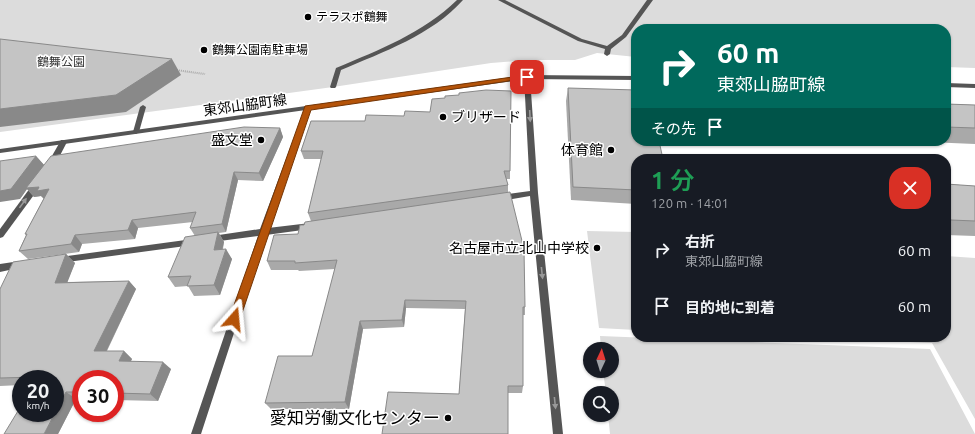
<!DOCTYPE html>
<html lang="ja">
<head>
<meta charset="utf-8">
<style>
  body { margin:0; font-family:Ubuntu,"Noto Sans JP",sans-serif; background:#242831; color:#f1f3f6; height:100vh; display:flex; flex-direction:column; font-size:15px; white-space:nowrap }
  * { box-sizing:border-box; margin:0 }
  p { font-size:13px; color:#9ea1a6 }
  .icon { flex:none; width:22px; height:22px; fill:none; stroke:currentColor; stroke-width:2; stroke-linecap:round; stroke-linejoin:round }
  .map { position:relative; flex:1; overflow:hidden }
  .panel { position:absolute; left:631px; top:154px; width:320px; height:188px; display:flex; flex-direction:column; background:#171b24; border-radius:16px; box-shadow:0 1px 3px #0004 }
  .panel>* { flex:none }
  .guide { position:absolute; left:631px; top:24px; width:320px; height:122px; border-radius:16px; box-shadow:0 1px 3px #0004; background:#00695c; color:#fff; overflow:hidden }
  .needle { width:26px; rotate:4deg }
  .buttons { position:absolute; left:583px; top:342px; display:grid; gap:8px }
  .buttons a { display:grid; place-items:center; width:36px; height:36px; border-radius:50%; background:#171b24; box-shadow:0 1px 3px #0004; font-size:20px }
  .speed { position:absolute; left:12px; top:370px; display:flex; gap:8px; font-size:20px; font-weight:700; text-align:center }
  .speed>* { display:grid; place-content:center; width:52px; height:52px; border-radius:50%; background:#171b24; box-shadow:0 1px 3px #0004; line-height:1 }
  .speed small { font-size:10px; font-weight:400 }
  .speed .limit { border:6px solid #d22; background:#fff; color:#111 }
  .pin { position:absolute; display:grid; place-items:center; width:34px; height:34px; color:#fff; margin:-17px; border-radius:8px; box-shadow:0 2px 6px #0006 }
  .me { position:absolute; width:44px; margin:-22px; rotate:18deg; stroke-linejoin:round; filter:drop-shadow(0 0 3px #0008) }
  .turn { display:flex; align-items:center; gap:14px; height:84px; padding:0 20px; font-size:18px }
  .turn .icon { width:52px; height:52px; stroke-width:2.5 }
  .turn b { display:block; font-size:28px; line-height:34px }
  .then { display:flex; align-items:center; height:38px; padding:0 20px; background:#0003; gap:8px; font-size:15px }
  .round { display:grid; place-items:center; flex:none; width:42px; height:42px; border-radius:16px; background:#242831 }
  .overview { display:flex; align-items:center; justify-content:space-between; height:68px; padding:0 20px }
  h1 { font-size:24px; font-weight:600; line-height:30px; color:#1e9e55 }
  ul { padding:0; list-style:none }
  li { display:flex; align-items:center; gap:12px; height:56px; padding:0 20px }
  li div { flex:1 }
  li b { display:block; font-size:15px }
  li em { font-style:normal }
  .map>svg:first-child { display:block }
</style>
</head>
<body>
<div class="map">
<svg width="975" height="434" viewBox="0 0 975 434">
  <rect width="100%" height="100%" fill="#fff"/>
  <g fill="#dcdcdc">
    <polygon points="0,0 975,0 975,68 946,67 946,29 636,29 636,57 597,53 575,60 529,60 491,63 333,87 0,132"/>
    <polygon points="587,231 636,232 636,330 599,328"/>
    <polygon points="946,256 975,258 975,419 932,343 801,337 946,337"/>
    <polygon points="600,336 930,349 975,434 610,434 608,415 612,415 612,393 606,393 603,371 612,371 612,349 601,349"/>
  </g>
  <g fill="none" stroke-linecap="round" stroke-linejoin="round">
    <polyline stroke="#777" stroke-width="2" stroke-dasharray="0.5 1.5" stroke-linecap="butt" points="175,70 205,74"/>
    <polygon fill="#555" fill-rule="evenodd" points="143,105 146,107 139,132 136,134 134,134 133,132 140,107"/>
    <g fill="#555" fill-rule="evenodd">
      <path d="M457 0H463C432 35 383 52 341 70L336 87 335 88H331L330 87 336 68C379 50 423 33 457 0Z"/>
      <polygon points="498,0 505,0 582,39 607,46 622,35 647,0 653,0 626,37 611,49 610,54 607,56 604,54 605,49 578,41"/>
    </g>
    <g fill="#555" fill-rule="evenodd">
      <polygon points="527,75 530,77 538,193 563,434 553,434 530,196 501,201 497,198 501,195 530,191 524,77"/>
      <polygon points="308,106 311,108 268,228 310,223 313,224 314,226 313,228 310,229 266,235 201,434 191,434 258,236 212,242 209,241 208,239 209,237 212,236 260,229 305,108"/>
      <polygon points="61,140 65,140 67,142 55,165 49,165 48,163"/>
      <polygon points="36,183 39,184 40,186 39,188 3,237 0,238 0,229 33,184"/>
      <polygon points="193,239 196,240 197,242 196,244 193,245 60,263 57,262 56,260 57,258 60,257"/>
      <polygon points="20,261 23,263 24,265 23,267 0,272 0,264"/>
    </g>
    <g fill="#555" fill-rule="evenodd">
      <polygon points="527,75 636,76 636,80 527,79 0,153 0,149"/>
      <polygon points="946,83 975,84 975,88 946,87"/>
    </g>
  </g>
  <g fill="#a9a9a9">
    <polygon points="568,88 636,159 636,204 571,200 566,101"/>
    <polygon points="946,104 975,105 975,144 904,141 946,141"/>
    <polygon points="311,121 510,171 510,179 506,179 508,185 508,192 525,307 525,315 523,315 523,386 522,393 508,393 459,394 465,309 406,308 404,327 363,329 349,409 271,409 265,403 312,356 335,269 299,271 298,270 271,270 267,261 298,234 304,225 311,221 308,213 321,159 304,159 301,151"/>
    <polygon points="280,128 283,137 263,181 238,180 226,232 219,233 224,242 223,249 232,259 220,295 194,296 188,286 175,287 168,277 195,236 190,228 193,222 138,228 135,239 82,244 79,252 28,259 19,251 26,235 25,234 44,198 41,196 34,197 27,189 20,199 36,156 44,165"/>
    <polygon points="946,184 975,186 975,236 946,235"/>
    <polygon points="66,254 75,263 67,282 129,281 136,289 107,351 124,351 132,359 131,361 171,369 158,401 115,400 115,379 81,379 81,399 76,399 58,434 55,379 21,379 21,385 0,386 0,289"/>
  </g>
  <g fill="#898989">
    <polygon points="172,59 181,75 126,112 0,127 0,109"/>
    <polygon points="280,128 283,137 263,181 259,173"/>
    <polygon points="36,156 45,166 39,187 49,189 44,199 41,196 34,197 27,189 20,199 0,202 0,191"/>
    <polygon points="234,172 238,180 226,232 222,224"/>
    <polygon points="132,220 138,228 135,239 128,230"/>
    <polygon points="218,232 224,242 220,259 214,250"/>
    <polygon points="75,235 82,244 79,252 71,244"/>
    <polygon points="226,249 232,259 220,295 214,285"/>
    <polygon points="66,254 75,263 64,291 55,283"/>
    <polygon points="129,281 136,289 103,358 94,351"/>
    <polygon points="405,300 406,308 404,327 402,320"/>
    <polygon points="360,321 363,329 349,409 345,402"/>
    <polygon points="124,351 132,359 127,368 119,361"/>
    <polygon points="163,362 171,369 158,401 150,394"/>
    <polygon points="66,392 76,399 58,434 44,434"/>
  </g>
  <g fill="#c4c4c4" stroke="#898989">
    <polygon points="0,39 172,59 116,95 0,109"/>
    <polygon points="568,88 636,90 636,141 659,141 663,159 636,159 636,190 573,187"/>
    <polygon points="486,90 511,91 510,171 504,171 508,185 308,213 323,151 301,151 311,121 365,121 366,115 404,116 405,111 430,112 432,99 445,98 445,96 459,95 459,93"/>
    <polygon points="946,104 975,105 975,128 946,127"/>
    <polygon points="244,127 280,128 259,173 234,172 222,224 190,228 196,212 132,220 128,230 75,235 71,244 19,251 27,234 25,234 49,189 37,191 39,187 26,188 51,156"/>
    <polygon points="36,156 11,189 0,191 0,161"/>
    <polygon points="946,184 975,186 975,221 951,220 946,213"/>
    <polygon points="510,192 524,249 525,307 523,307 523,386 508,386 508,434 382,434 388,392 459,394 466,301 405,300 402,320 360,321 345,402 265,403 278,356 312,356 337,260 295,263 295,261 267,261 274,235 298,234 300,225 304,225 305,222"/>
    <polygon points="218,232 214,250 226,249 214,285 187,286 191,276 168,277 185,237"/>
    <polygon points="66,254 55,283 129,281 94,351 124,351 119,361 163,362 150,394 115,393 115,379 81,379 81,392 66,392 55,413 55,379 36,379 38,377 0,378 0,289 13,262"/>
    <polygon points="21,406 21,413 55,413 44,434 4,434"/>
  </g>
  <defs><path id="oneway-solid" d="M-6-.8H1V-3.2L6.5 0L1 3.2V.8H-6Z"/></defs>
  <g fill="#999">
    <use href="#oneway-solid" transform="translate(530 116) rotate(87)"/>
    <use href="#oneway-solid" transform="translate(23 203) rotate(-54)"/>
    <use href="#oneway-solid" transform="translate(542 273) rotate(84)"/>
    <use href="#oneway-solid" transform="translate(555 403) rotate(84)"/>
  </g>
  <polygon fill="#b45309" stroke="#753606" points="527,75 529,75 529,78 311,110 240,319 238,322 231,322 229,319 305,106"/>
  <g fill="#000" stroke="#fff" stroke-width="1.5">
    <circle cx="308" cy="17" r="4"/>
    <circle cx="204" cy="50" r="4"/>
    <circle cx="443" cy="117" r="4"/>
    <circle cx="261" cy="140" r="4"/>
    <circle cx="611" cy="150" r="4"/>
    <circle cx="597" cy="248" r="4"/>
    <circle cx="448" cy="418" r="4"/>
  </g>
  <g text-anchor="middle" stroke-width="3" stroke-linejoin="round" paint-order="stroke">
    <g font-size="12" fill="#000" stroke="#fff" text-anchor="start">
      <text x="316" y="21">テラスポ鶴舞</text>
      <text x="212" y="54">鶴舞公園南駐車場</text>
    </g>
    <g font-size="12" fill="#333" stroke="#fff">
      <text x="61" y="66">鶴舞公園</text>
    </g>
    <g font-size="14" fill="#000" stroke="#fff">
      <text transform="translate(245 105) rotate(-8)" y="5">東郊山脇町線</text>
    </g>
    <g font-size="14" fill="#000" stroke="#fff" text-anchor="end">
      <text x="451" y="122" text-anchor="start">ブリザード</text>
      <text x="253" y="145">盛文堂</text>
      <text x="603" y="155">体育館</text>
      <text x="589" y="253">名古屋市立北山中学校</text>
    </g>
    <g font-size="17" fill="#000" stroke="#fff" text-anchor="end">
      <text x="440" y="424">愛知労働文化センター</text>
    </g>
  </g>
</svg>
<div class="buttons">
<a><svg class="needle" viewBox="-14 -14 28 28"><path d="M0-13l5 13h-10z" fill="#e53935"/><path d="M0 13l5-13h-10z" fill="#9ea1a6"/></svg></a>
<a><svg class="icon" aria-label="search" viewBox="0 0 24 24"><circle cx="10" cy="10" r="6"/><path d="M15 15l6 6"/></svg></a>
</div>
<div class="speed"><div>20<small>km/h</small></div><div class="limit">30</div></div>
<div class="pin" style="left:527px;top:77px;background:#d93025"><svg class="icon" aria-label="arrive" viewBox="0 0 24 24"><path d="M6 21V4h12l-3 4 3 4H6"/></svg></div>
<svg class="me" style="left:234px;top:319px" viewBox="-20 -20 40 40"><path d="M0-17L14 15 0 8-14 15z" fill="#b45309" stroke="#fff" stroke-width="4"/></svg>
<div class="guide">
<div class="turn"><svg class="icon" aria-label="right" viewBox="0 0 24 24"><path d="M7 20v-9h11M14 6l5 5-5 5"/></svg><div><b>60 m</b>東郊山脇町線</div></div>
<div class="then">その先<svg class="icon" aria-label="arrive" viewBox="0 0 24 24"><path d="M6 21V4h12l-3 4 3 4H6"/></svg></div>
</div>
<section class="panel">
<div class="overview"><div><h1>1 分</h1><p>120 m · 14:01</p></div><a class="round" style="background:#d93025;color:#fff"><svg class="icon" aria-label="close" viewBox="0 0 24 24"><path d="M6 6l12 12M18 6L6 18"/></svg></a></div>
<ul>
<li><svg class="icon" aria-label="right" viewBox="0 0 24 24"><path d="M7 20v-9h11M14 6l5 5-5 5"/></svg><div><b>右折</b><p>東郊山脇町線</p></div><em>60 m</em></li>
<li><svg class="icon" aria-label="arrive" viewBox="0 0 24 24"><path d="M6 21V4h12l-3 4 3 4H6"/></svg><div><b>目的地に到着</b></div><em>60 m</em></li>
</ul>
</section>
</div>
</body>
</html>
